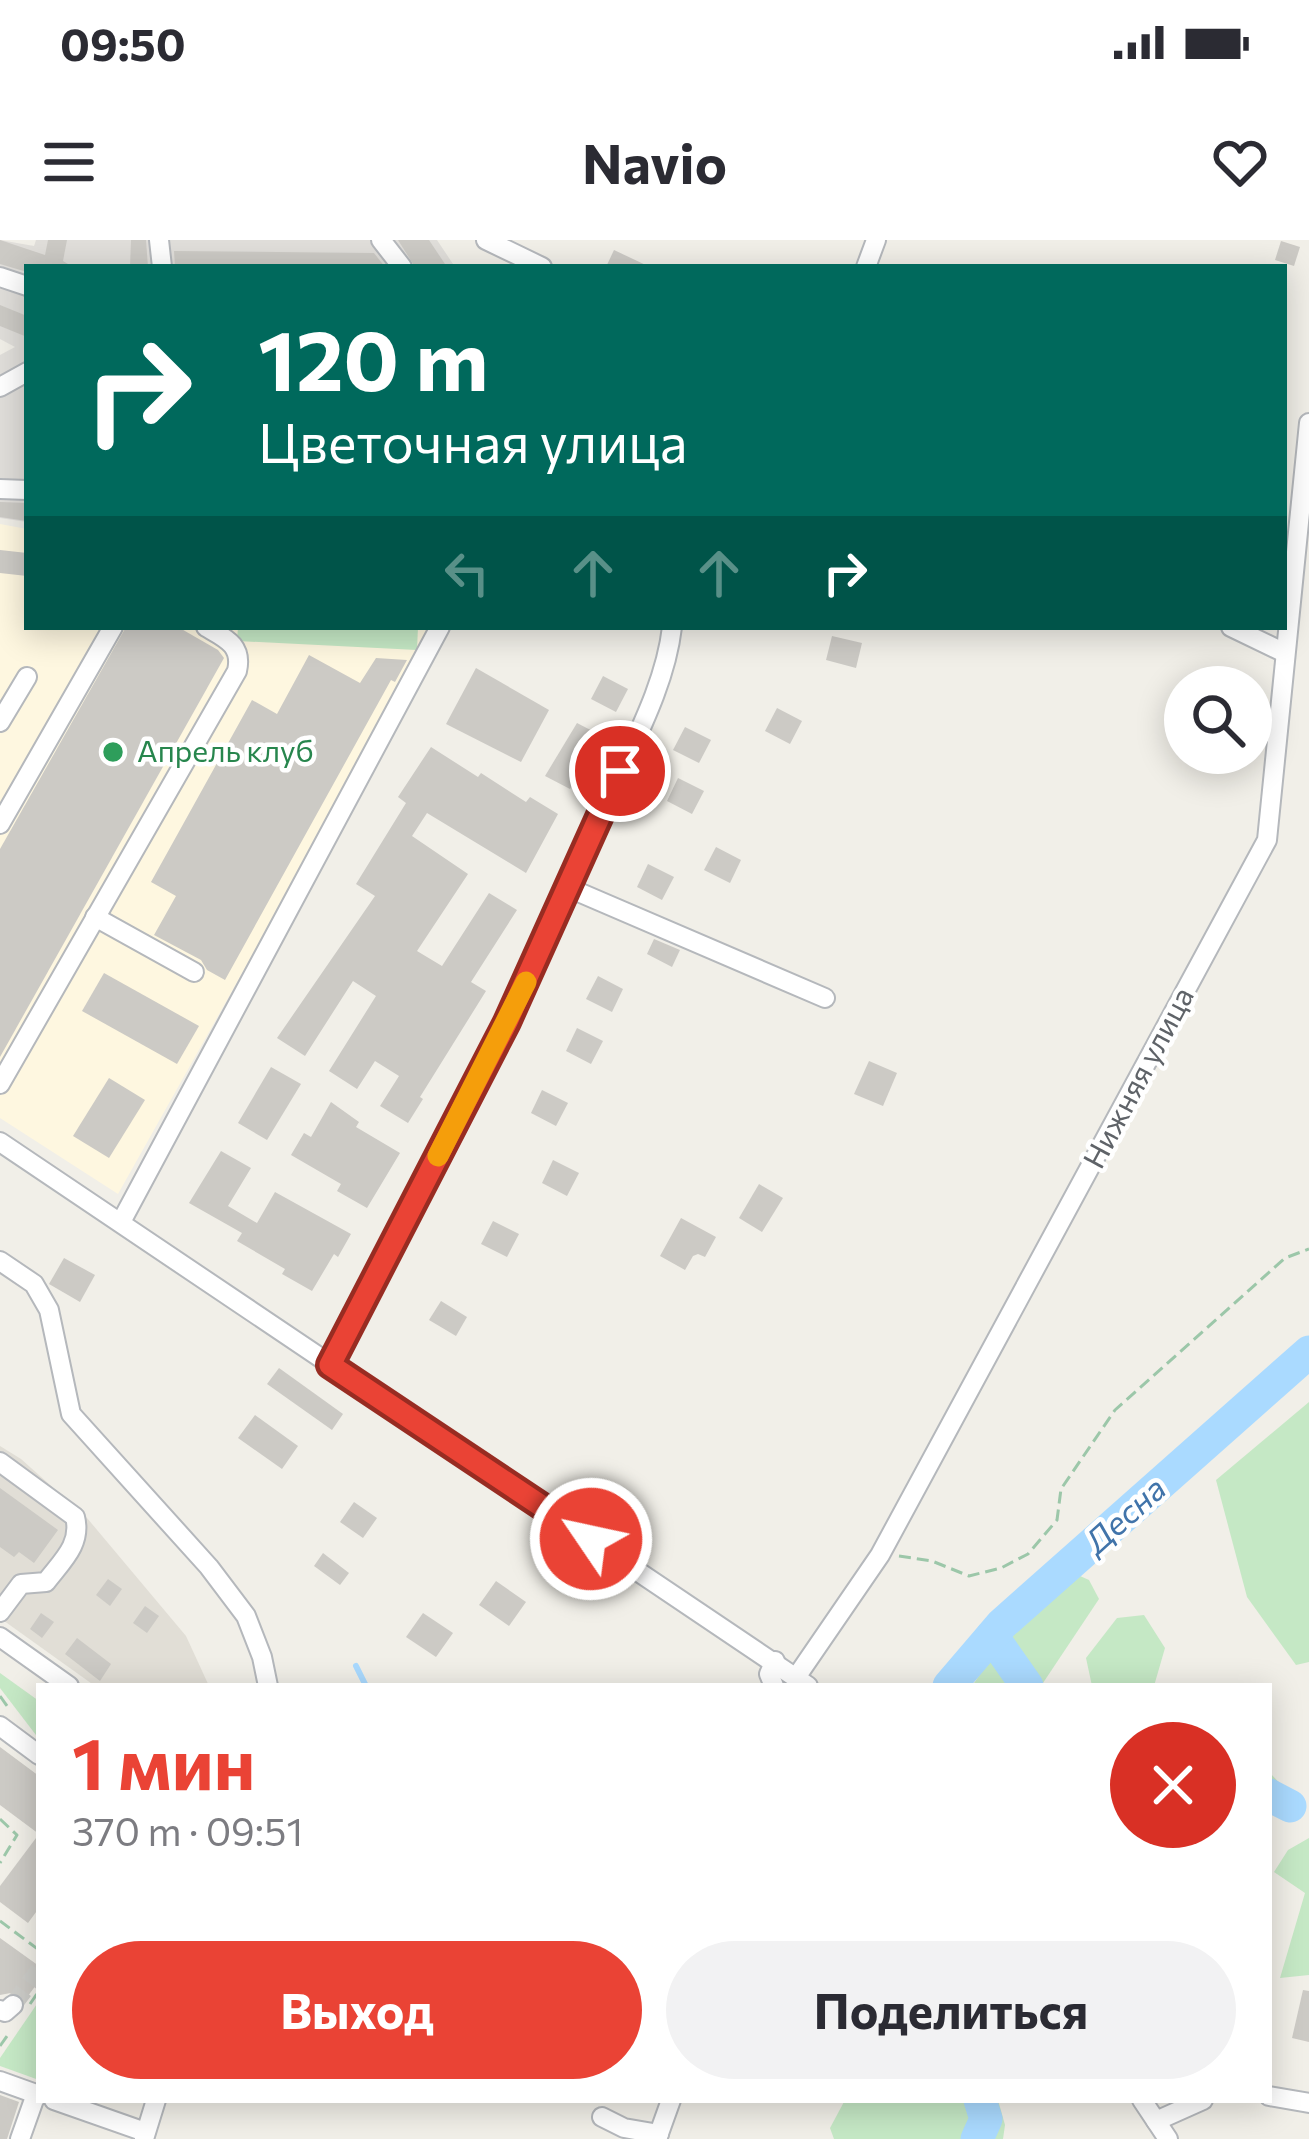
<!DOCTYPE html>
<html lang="ru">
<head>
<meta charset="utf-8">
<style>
  body { margin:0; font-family:Commissioner,sans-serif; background:#f2f2f3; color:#2b2b33; height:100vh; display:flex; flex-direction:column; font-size:45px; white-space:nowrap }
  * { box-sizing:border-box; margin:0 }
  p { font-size:39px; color:#7c7c81 }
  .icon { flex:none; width:66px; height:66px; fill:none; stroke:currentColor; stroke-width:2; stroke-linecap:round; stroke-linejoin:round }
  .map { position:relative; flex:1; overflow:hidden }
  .sheet { position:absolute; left:36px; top:1443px; width:1236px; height:420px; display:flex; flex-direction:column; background:#fff; border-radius:0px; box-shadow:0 6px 30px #0003 }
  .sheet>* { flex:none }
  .hud { position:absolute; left:24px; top:24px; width:1263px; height:366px; border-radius:0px; box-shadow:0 6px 30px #0003; background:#00695c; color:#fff; overflow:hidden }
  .tools { position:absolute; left:1164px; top:426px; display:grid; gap:24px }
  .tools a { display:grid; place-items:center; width:108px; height:108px; border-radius:50%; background:#fff; box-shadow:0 6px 30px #0003; font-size:60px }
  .pin { position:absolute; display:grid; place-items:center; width:102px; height:102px; color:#fff; margin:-51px; border:6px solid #fff; border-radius:50%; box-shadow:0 3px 12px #0007 }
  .me { position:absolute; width:132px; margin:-66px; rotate:304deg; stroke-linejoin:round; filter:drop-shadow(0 0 9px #0008) }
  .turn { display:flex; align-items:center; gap:42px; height:252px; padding:0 36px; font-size:54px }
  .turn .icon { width:156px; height:156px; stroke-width:2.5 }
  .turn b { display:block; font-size:84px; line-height:102px }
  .lanes { display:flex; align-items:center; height:114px; padding:0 36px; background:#0003; justify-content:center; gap:60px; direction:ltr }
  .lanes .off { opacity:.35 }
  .round { display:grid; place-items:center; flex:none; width:126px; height:126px; border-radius:63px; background:#f2f2f3 }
  .headline { display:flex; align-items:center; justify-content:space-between; height:204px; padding:0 36px }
  h1 { font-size:72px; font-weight:700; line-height:90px; color:#ea4335 }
  .button { display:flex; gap:24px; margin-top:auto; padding:24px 36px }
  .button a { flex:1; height:138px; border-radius:72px; background:#ea4335; color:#fff; font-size:48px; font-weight:700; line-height:138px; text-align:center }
  .button a+a { background:#f2f2f3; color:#2b2b33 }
  .status { display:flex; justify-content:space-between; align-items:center; height:84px; padding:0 60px; background:#fff; direction:ltr }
  .status svg { height:33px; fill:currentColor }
  header { display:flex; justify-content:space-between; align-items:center; height:156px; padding:0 36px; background:#fff; font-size:54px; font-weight:700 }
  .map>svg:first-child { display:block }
</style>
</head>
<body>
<div class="status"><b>09:50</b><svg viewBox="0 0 49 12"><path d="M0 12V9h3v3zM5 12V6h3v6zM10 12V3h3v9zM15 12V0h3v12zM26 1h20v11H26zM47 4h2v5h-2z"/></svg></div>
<header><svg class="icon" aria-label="menu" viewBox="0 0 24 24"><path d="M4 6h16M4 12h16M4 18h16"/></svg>Navio<svg class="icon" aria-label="heart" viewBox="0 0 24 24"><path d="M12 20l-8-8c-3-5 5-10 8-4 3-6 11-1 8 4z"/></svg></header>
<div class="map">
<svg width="1309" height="1899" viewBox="0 0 1309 1899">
  <rect width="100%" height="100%" fill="#f1efe8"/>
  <polygon fill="#fef7e0" points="0,284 27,289 27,387 428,387 396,459 118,954 0,878"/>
  <polygon fill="#e0deda" points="0,0 34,6 36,0 437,0 455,27 27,27 27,282 0,278 0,115 15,107 0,99"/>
  <polygon fill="#e1ded6" points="0,1206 21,1219 87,1278 186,1396 209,1446 95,1446 0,1378"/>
  <g fill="#c5e8c5">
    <polygon points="238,387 418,387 417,410 237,401"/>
    <polygon points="1309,1162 1309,1422 1296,1425 1247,1357 1216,1240"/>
    <polygon points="1071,1332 1089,1340 1099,1359 1041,1446 972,1446 1013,1386"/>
    <polygon points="1144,1375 1165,1408 1154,1446 1092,1446 1086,1418 1117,1378"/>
    <polygon points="0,1433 39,1461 39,1499 0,1448"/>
    <polygon points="1269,1532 1294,1558 1271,1573 1269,1573"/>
    <polygon points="1309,1598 1309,1735 1280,1738 1305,1653 1274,1632 1288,1610"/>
    <polygon points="39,1761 39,1840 0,1826 0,1818"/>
    <polygon points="845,1860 998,1860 1005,1885 1003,1899 834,1899 830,1888"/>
  </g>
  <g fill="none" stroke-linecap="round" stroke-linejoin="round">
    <polyline stroke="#aadaff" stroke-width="6" points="356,1426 366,1446"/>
    <g stroke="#aadaff" stroke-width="33">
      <polyline points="992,1396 1027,1446"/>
      <polyline points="949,1446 1002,1384 1309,1112"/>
      <polyline points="1269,1555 1290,1566"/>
      <polyline points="977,1899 986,1879 980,1860"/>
    </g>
  </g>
  <g fill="#cccac5">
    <polygon points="0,0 45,15 48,0 67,0 63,21 73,27 27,27 27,32 0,24"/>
    <polygon points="131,0 146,0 148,27 130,27"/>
    <polygon points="398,0 429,0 447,27 415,27"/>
    <polygon points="1281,1 1300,7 1294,26 1275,20"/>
    <polygon points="614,10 650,27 606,27"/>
    <polygon points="174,11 374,13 385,27 175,27"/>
    <polygon points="0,65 27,76 27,97 0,86"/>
    <polygon points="0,262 27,263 27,281 0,277"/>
    <polygon points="0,310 27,313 27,336 0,333"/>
    <polygon points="126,387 178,387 218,410 224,418 0,817 0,609"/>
    <polygon points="832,396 862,403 856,428 826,420"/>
    <polygon points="309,415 360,443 376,418 407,420 395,442 391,440 225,740 207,730 201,720 154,695 176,656 151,642 252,460 277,474"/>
    <polygon points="476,428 549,470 521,522 446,484"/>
    <polygon points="603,436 628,449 616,472 591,459"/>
    <polygon points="777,468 802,481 790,504 765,491"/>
    <polygon points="577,483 602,496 570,549 545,536"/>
    <polygon points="685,487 711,500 699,523 673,510"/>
    <polygon points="431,507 478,537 481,533 526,562 530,557 558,574 526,633 427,573 412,596 468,634 417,711 442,726 489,653 517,670 471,742 486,751 420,857 423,859 408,883 380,866 399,836 375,821 357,849 329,831 376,756 353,741 305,816 277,798 375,656 356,644 406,563 398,557"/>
    <polygon points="678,538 704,551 692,574 667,561"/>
    <polygon points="716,607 741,620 730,643 704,630"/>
    <polygon points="648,624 674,637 662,660 637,647"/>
    <polygon points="654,699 680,710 672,727 647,714"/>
    <polygon points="104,733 199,786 177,824 82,771"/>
    <polygon points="598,736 623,749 612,772 586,759"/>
    <polygon points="577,788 603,801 591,824 566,811"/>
    <polygon points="869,821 897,833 883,866 854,854"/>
    <polygon points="271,827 301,844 267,900 238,883"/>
    <polygon points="109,838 145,860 109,918 73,896"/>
    <polygon points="542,850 568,863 556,886 531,873"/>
    <polygon points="331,862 359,882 356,887 400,913 367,968 337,951 341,944 291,915 304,893 311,897"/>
    <polygon points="221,911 251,928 228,966 257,983 275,952 351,994 338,1017 334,1014 312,1051 282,1034 285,1029 237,1001 242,993 189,963"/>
    <polygon points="553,920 579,933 567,956 542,943"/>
    <polygon points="759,944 783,958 762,992 739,978"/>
    <polygon points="681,978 716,997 705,1017 698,1014 693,1016 685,1030 660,1016"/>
    <polygon points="493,981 519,994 507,1017 481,1004"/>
    <polygon points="64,1018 95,1035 80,1062 49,1044"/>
    <polygon points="441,1061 467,1077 456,1096 429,1080"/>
    <polygon points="279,1128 343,1174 332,1190 267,1144"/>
    <polygon points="255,1175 298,1206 282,1229 238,1198"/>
    <polygon points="0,1248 58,1290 34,1323 19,1312 14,1317 0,1307"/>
    <polygon points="354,1262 377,1278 363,1298 340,1282"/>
    <polygon points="323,1313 349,1333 340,1345 314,1326"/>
    <polygon points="108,1339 122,1349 110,1366 96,1355"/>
    <polygon points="496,1341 526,1362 509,1386 479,1365"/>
    <polygon points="145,1366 159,1376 147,1393 133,1383"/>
    <polygon points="41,1373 54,1382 42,1398 30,1389"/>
    <polygon points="423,1373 453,1393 436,1417 406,1397"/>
    <polygon points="77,1398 111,1424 100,1441 65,1414"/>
    <polygon points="0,1507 39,1536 39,1668 28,1683 0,1662 0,1646 39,1594 0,1565"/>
    <polygon points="0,1698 39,1726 39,1741 25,1760 16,1752 0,1755"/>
    <polygon points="1303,1750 1309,1751 1309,1802 1292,1798"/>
    <polygon points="0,1855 19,1862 7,1899 0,1899"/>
  </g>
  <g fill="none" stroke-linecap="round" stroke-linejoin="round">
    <polyline stroke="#ccccc8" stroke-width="18" stroke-dasharray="18 9" stroke-linecap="butt" points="13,1765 39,1730"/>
    <g stroke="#b5b8bc" stroke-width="22">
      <g id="minor">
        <polyline points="159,0 162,27"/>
        <polyline points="381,0 402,27"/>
        <polyline points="486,0 542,27"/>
        <polyline points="866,27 876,0"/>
        <polyline points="0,37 27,46"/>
        <polyline points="0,147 27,132"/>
        <polyline points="0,249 27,250"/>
        <polyline points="1231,387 1285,413"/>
        <polyline points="0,482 27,437"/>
        <polyline points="0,584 113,387"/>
        <polyline points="569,648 825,758"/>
        <polyline points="95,677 194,732"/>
        <path d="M0 844 237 431C243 405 225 398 206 387"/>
        <polyline points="0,902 808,1446"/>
        <polyline points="121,982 440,387"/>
        <polyline points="0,1021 34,1044 49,1070 71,1174 209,1327 246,1376 262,1417 268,1446"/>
        <path d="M330 1125C425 941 524 758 605 567 629 510 665 449 672 387"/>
        <path d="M0 1222 75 1277C82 1304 62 1321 46 1342L21 1344 0 1372"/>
        <polyline points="0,1397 69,1446"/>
        <polyline points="797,1436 880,1315 1267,600 1309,183"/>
        <polyline points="774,1446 769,1434 775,1421"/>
        <polyline points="0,1486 39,1515"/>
        <polyline points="0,1770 5,1772 13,1765"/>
        <polyline points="0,1841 39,1855"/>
        <polyline points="1269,1856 1309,1863"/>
        <polyline points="54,1860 145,1892"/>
        <polyline points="1142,1860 1168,1899"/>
        <polyline points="602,1877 624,1888 659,1894"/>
        <polyline points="1156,1881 1203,1860"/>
        <polyline points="20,1899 36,1854"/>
        <polyline points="144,1899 156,1860"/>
        <polyline points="657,1899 671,1860"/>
      </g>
    </g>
    <g stroke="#9cc7a9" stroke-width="3" stroke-dasharray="12 6" stroke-linecap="butt">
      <polyline points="899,1316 932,1321 969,1336 1001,1328 1028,1314 1057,1280 1061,1249 1115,1170 1285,1018 1309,1009"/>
      <polyline points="0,1456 10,1470"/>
      <polyline points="0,1579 17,1595 0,1623"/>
      <polyline points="0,1681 39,1710"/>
      <polyline points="30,1764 39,1751"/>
      <polyline points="0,1806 10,1792"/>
    </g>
    <use href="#minor" stroke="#fff" stroke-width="18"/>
  </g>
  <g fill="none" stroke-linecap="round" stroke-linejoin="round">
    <g stroke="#982c22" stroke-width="30">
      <polyline id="route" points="591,1299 330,1125 507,782 620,531"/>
    </g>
    <use href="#route" stroke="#ea4335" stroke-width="21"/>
    <polyline stroke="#f59e0b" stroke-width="21" points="438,916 526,742"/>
  </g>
  <circle fill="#2e9e5b" stroke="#fff" stroke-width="4.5" cx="113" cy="512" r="12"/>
  <g text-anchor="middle" stroke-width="9" stroke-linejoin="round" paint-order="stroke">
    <g font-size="30" fill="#27864d" stroke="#fff" text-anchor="start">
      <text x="137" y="522">Апрель клуб</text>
    </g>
    <g font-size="30" fill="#5f6368" stroke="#fff">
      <text transform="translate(1139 838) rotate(-62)" y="10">Нижняя улица</text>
    </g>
    <g font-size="33" font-style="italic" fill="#4174aa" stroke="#fff">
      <text transform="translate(1125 1275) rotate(-42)" y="12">Десна</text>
    </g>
  </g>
</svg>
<div class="tools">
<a><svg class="icon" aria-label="search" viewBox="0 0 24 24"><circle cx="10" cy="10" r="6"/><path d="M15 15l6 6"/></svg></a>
</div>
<div class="pin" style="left:620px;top:531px;background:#d93025"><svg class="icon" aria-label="arrive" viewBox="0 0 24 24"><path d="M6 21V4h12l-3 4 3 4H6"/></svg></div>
<svg class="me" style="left:591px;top:1299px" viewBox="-20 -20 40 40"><circle r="17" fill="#ea4335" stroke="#fff" stroke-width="3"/><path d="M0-11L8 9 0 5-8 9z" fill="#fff"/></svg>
<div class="hud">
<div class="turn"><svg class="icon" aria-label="right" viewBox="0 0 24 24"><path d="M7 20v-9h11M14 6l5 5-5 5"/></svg><div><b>120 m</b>Цветочная улица</div></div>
<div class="lanes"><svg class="icon off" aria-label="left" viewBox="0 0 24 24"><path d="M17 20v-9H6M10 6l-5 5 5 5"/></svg><svg class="icon off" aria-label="ahead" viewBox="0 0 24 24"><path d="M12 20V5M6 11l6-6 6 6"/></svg><svg class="icon off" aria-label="ahead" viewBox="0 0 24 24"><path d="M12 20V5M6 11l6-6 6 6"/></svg><svg class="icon" aria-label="right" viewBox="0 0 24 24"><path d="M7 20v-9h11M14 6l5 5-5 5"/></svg></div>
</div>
<section class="sheet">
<div class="headline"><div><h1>1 мин</h1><p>370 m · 09:51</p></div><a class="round" style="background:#d93025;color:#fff"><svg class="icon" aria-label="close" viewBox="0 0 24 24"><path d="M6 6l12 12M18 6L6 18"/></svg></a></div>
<div class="button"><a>Выход</a><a>Поделиться</a></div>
</section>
</div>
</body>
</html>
